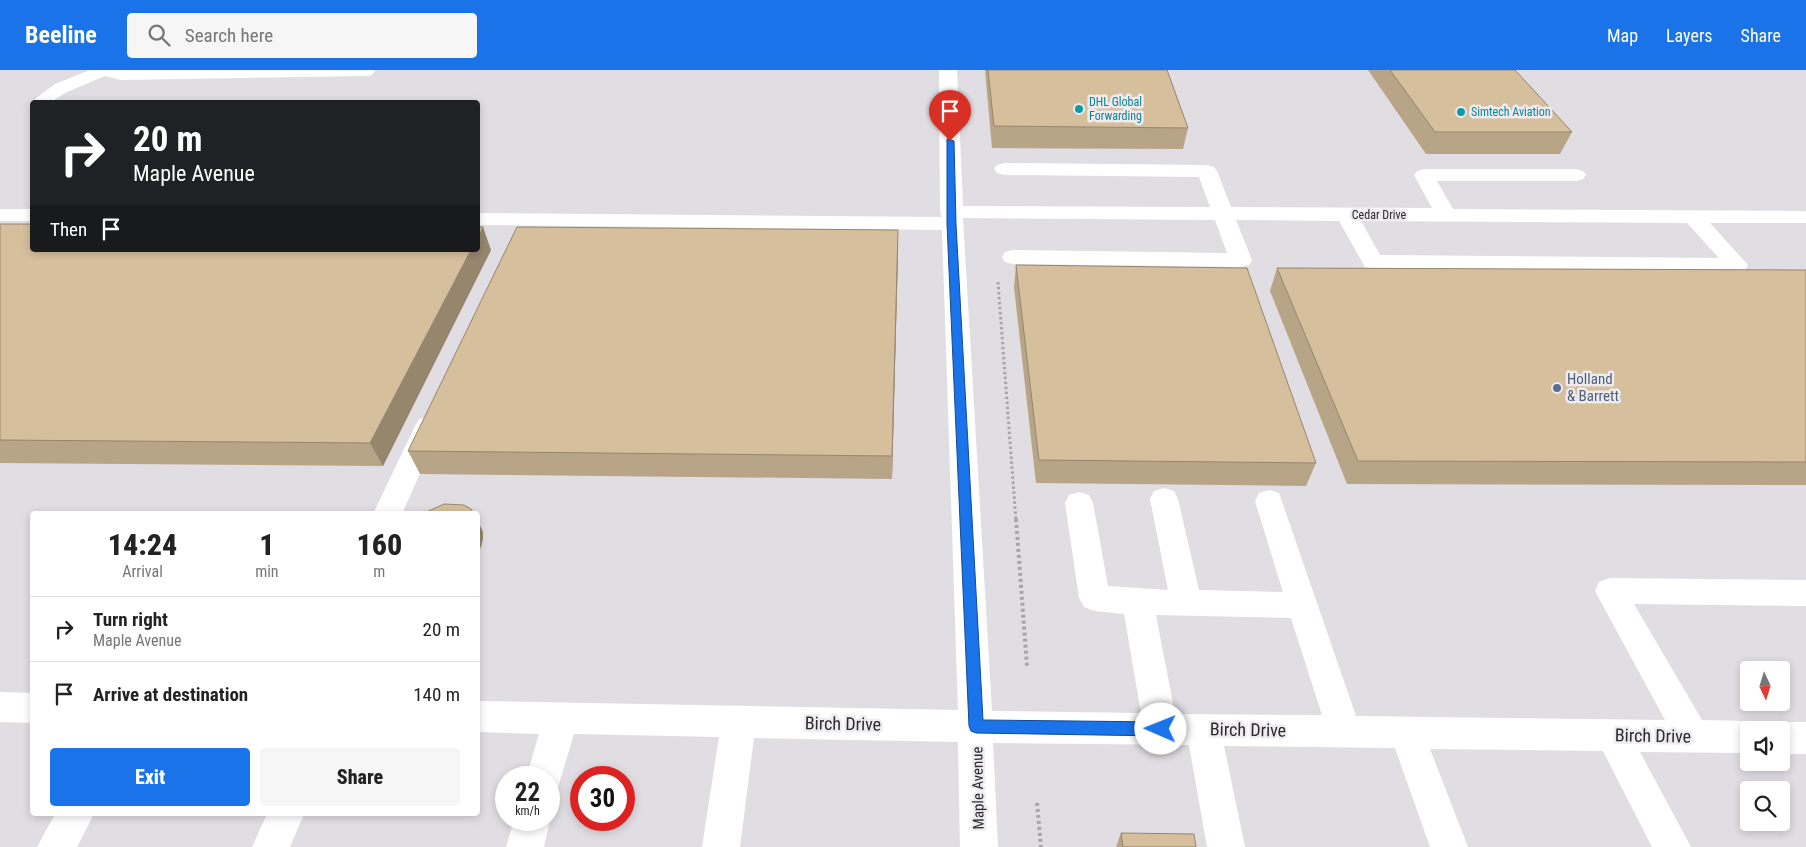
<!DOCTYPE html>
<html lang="en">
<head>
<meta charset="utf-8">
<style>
  body { margin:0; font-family:"Roboto Condensed",sans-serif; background:#f6f6f6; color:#222; height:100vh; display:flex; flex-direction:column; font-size:19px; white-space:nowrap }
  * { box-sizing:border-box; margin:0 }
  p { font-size:16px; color:#767676 }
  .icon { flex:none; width:28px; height:28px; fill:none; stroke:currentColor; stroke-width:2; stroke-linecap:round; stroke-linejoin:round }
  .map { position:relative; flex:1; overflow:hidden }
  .sheet { position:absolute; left:30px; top:441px; width:450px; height:305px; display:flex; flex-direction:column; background:#fff; border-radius:5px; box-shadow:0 2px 8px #0003 }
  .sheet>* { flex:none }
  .top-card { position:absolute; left:30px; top:30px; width:450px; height:152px; border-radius:5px; box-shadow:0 2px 8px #0003; background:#202124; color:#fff; overflow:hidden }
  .needle { width:32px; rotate:176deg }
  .tools { position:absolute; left:1740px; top:591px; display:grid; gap:10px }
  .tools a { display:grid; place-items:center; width:50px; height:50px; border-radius:5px; background:#fff; box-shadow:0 2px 8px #0003; font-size:25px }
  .speed { position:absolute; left:495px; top:696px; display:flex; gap:10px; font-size:25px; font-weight:700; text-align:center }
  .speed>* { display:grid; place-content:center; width:65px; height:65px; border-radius:50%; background:#fff; box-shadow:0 2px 8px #0003; line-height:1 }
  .speed small { font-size:12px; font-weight:400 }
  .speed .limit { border:8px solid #d22; background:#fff; color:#111 }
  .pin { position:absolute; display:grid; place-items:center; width:42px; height:42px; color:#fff; margin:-51px -21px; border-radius:50% 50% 50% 0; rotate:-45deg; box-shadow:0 0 5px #0007 }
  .pin .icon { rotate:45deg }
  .me { position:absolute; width:55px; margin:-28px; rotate:271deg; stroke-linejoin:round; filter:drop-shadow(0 0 4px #0008) }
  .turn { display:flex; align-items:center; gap:18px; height:105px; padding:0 20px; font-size:22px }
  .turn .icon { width:65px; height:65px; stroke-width:2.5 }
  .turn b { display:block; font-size:35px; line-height:42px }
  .then { display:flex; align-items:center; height:48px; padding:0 20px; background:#0003; gap:10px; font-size:19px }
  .eta { display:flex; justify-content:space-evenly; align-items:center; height:85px; text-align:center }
  .eta b { font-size:30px; font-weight:800; line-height:35px }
  .primary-button { display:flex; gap:10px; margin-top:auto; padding:10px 20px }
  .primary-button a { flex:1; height:58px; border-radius:5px; background:#1a73e8; color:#fff; font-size:20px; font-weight:800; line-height:58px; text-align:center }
  .primary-button a+a { background:#f6f6f6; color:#222 }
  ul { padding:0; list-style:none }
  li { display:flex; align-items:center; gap:15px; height:65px; padding:0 20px; border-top:1px solid #e0e0e0 }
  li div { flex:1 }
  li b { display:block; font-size:19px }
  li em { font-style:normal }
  header { display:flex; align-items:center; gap:30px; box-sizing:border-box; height:70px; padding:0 25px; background:#1a73e8; color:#fff }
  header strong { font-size:24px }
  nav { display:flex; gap:28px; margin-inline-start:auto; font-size:18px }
  .search { width:350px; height:45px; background:#f6f6f6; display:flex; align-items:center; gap:12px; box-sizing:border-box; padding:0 18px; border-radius:5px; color:#767676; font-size:19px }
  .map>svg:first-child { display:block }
</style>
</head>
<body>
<header>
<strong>Beeline</strong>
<div class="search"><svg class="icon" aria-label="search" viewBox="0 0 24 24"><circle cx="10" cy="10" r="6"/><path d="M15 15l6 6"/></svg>Search here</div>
<nav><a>Map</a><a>Layers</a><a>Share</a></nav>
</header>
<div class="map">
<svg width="1806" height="777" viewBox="0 0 1806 777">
  <rect width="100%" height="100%" fill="#e1dee3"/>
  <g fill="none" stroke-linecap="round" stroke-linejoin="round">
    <polyline stroke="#a8a5a9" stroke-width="3" stroke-dasharray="2.5 2.5" stroke-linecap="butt" points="998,212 1016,451"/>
    <g stroke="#a8a5a9" stroke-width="4" stroke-dasharray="3 3" stroke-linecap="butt">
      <polyline points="1016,449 1027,596"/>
      <polyline points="1037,733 1041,777"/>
    </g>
    <g fill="#fff" fill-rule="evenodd">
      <polygon points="90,0 374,0 375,1 372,5 366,6 121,10 105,6 67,22 51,32 37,32 35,29 55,14"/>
      <path d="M939 0H957L963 136 1210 137 1199 107 1004 105 997 103 994 99 997 95 1004 93 1207 95 1214 97 1217 101 1231 137 1432 138 1414 105 1417 101 1424 99H1576L1583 101 1586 105 1583 109 1576 111H1437L1453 139 1806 141V153H1710L1748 195 1745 200 1737 202 1373 199 1365 197 1339 151 1236 150 1252 190 1249 195 1241 197 1013 194 1005 192 1002 187 1005 182 1013 180 1227 183 1215 150 963 148 992 641 1141 643 1124 544 1095 541 1084 537 1079 528 1065 433 1069 425 1079 422 1089 425 1093 433 1108 516 1168 520 1150 429 1154 421 1164 418 1174 421 1178 429 1199 520 1283 522 1255 431 1259 423 1269 420 1279 423 1356 646 1665 650 1595 521 1599 512 1610 508 1806 510V536L1634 534 1702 650 1749 651 1761 656 1763 660H1749V683L1640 682 1691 777H1652L1603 681 1430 679 1468 777H1430L1395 678 1224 676 1245 777H1207L1189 675 993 673 998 777H960L958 672 754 668 740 777H702L719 667 574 664 557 720 549 723V708H526L539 664 478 662V631L958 640 942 160 478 155V143L942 147 940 142ZM1361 151 1687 153 1719 188 1380 185ZM1156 545 1291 548 1322 645 1175 644Z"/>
      <rect x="0" y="139" width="32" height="12"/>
      <polygon points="428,347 437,349 441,356 402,444 373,444 415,356 419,349"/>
      <polygon points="0,622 32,623 32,653 0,652"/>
      <polygon points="1781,652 1806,652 1806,684 1781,684 1781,660 1767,660 1769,657"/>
      <polygon points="55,744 94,744 77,777 37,777"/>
      <polygon points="267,744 304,744 290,777 252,777"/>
      <polygon points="549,746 550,750 544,777 506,777 514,750 549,750"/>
    </g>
  </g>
  <g fill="#b8a486">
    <polygon points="985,0 1167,0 1188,58 1183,79 992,78"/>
    <polygon points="1368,0 1515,0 1572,62 1560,84 1426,84"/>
    <polygon points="0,154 491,180 383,396 0,393"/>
    <polygon points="898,182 892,409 420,404 408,381"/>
    <polygon points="1016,195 1316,393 1306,416 1036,413 1014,217"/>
    <polygon points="1277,198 1806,200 1806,415 1347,414 1270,221"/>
    <polygon points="1121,763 1196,777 1116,777"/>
  </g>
  <g fill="#96866d">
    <polygon points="483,157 491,180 383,396 370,373 471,180 478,180 478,168"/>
    <polygon points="898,160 898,182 892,409 892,386"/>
    <polygon points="478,451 483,462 483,469 481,477 478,482"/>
  </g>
  <g fill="#d6bf9c" stroke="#96866d">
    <polygon points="988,0 1167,0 1188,58 994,56"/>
    <polygon points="1390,0 1515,0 1572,62 1435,62"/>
    <polygon points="0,154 32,154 32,180 471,180 370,373 0,370"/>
    <polygon points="478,157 483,157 478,168"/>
    <polygon points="517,157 898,160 892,386 408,381"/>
    <polygon points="1016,195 1247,198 1316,393 1039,390"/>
    <polygon points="1277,198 1806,200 1806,392 1358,391"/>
    <polygon points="444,434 464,435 471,439 474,444 422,444"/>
    <polygon points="1121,763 1194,764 1196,777 1123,777"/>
  </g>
  <polygon fill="#1a73e8" stroke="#114b97" points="947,69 954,71 956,154 983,650 1161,652 1166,654 1168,659 1166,664 1161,666 976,663 971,661 969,656 947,154"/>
  <g fill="#0f9aa8" stroke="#eeecf1" stroke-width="2">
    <circle cx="1079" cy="39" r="5"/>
    <circle cx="1461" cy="42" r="5"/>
  </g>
  <circle fill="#5c6f8a" stroke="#eeecf1" stroke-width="2" cx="1557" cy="318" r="5"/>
  <g text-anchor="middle" stroke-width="5" stroke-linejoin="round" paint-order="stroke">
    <g font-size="12" fill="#0d838f" stroke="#eeecf1" text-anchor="start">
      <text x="1089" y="36">DHL Global<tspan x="1089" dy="14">Forwarding</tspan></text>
      <text x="1471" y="46">Simtech Aviation</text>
    </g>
    <g font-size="12" fill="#2b2a2c" stroke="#eeecf1">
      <text x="1379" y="149">Cedar Drive</text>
    </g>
    <g font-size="15" fill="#4e5e75" stroke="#eeecf1" text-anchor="start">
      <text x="1567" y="314">Holland<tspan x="1567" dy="17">&amp; Barrett</tspan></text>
    </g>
    <g font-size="15" fill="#2b2a2c" stroke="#eeecf1">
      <text transform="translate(978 718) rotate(-91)" y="5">Maple Avenue</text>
    </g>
    <g font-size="18" fill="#2b2a2c" stroke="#eeecf1">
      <text transform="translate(843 654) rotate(1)" y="6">Birch Drive</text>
      <text transform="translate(1248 660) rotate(1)" y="6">Birch Drive</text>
      <text transform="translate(1653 666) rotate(1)" y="6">Birch Drive</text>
    </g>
  </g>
</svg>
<div class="tools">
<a><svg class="needle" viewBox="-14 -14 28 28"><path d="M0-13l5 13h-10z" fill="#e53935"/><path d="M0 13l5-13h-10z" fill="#767676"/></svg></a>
<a><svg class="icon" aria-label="sound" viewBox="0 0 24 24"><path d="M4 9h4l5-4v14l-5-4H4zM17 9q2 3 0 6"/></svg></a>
<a><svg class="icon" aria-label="search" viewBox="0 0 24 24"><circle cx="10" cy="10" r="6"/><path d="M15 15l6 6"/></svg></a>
</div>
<div class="speed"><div>22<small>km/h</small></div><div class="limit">30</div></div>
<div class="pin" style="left:950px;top:71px;background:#d93025"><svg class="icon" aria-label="arrive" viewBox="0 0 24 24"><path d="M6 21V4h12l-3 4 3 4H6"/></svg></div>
<svg class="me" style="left:1161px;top:659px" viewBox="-20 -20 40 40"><circle r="19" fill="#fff"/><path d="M0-13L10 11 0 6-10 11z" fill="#1a73e8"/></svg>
<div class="top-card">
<div class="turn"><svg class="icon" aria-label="right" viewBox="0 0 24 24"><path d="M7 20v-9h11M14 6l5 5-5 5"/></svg><div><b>20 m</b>Maple Avenue</div></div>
<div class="then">Then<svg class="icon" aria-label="arrive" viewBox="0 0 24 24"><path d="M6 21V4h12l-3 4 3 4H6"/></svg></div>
</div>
<section class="sheet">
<div class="eta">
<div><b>14:24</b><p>Arrival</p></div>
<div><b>1</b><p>min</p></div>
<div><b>160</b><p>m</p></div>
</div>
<ul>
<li><svg class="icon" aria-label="right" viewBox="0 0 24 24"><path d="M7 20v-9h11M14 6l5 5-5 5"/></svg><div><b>Turn right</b><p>Maple Avenue</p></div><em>20 m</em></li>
<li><svg class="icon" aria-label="arrive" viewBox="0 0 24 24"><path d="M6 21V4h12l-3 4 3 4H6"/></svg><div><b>Arrive at destination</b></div><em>140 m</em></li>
</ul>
<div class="primary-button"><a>Exit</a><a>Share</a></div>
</section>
</div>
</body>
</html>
